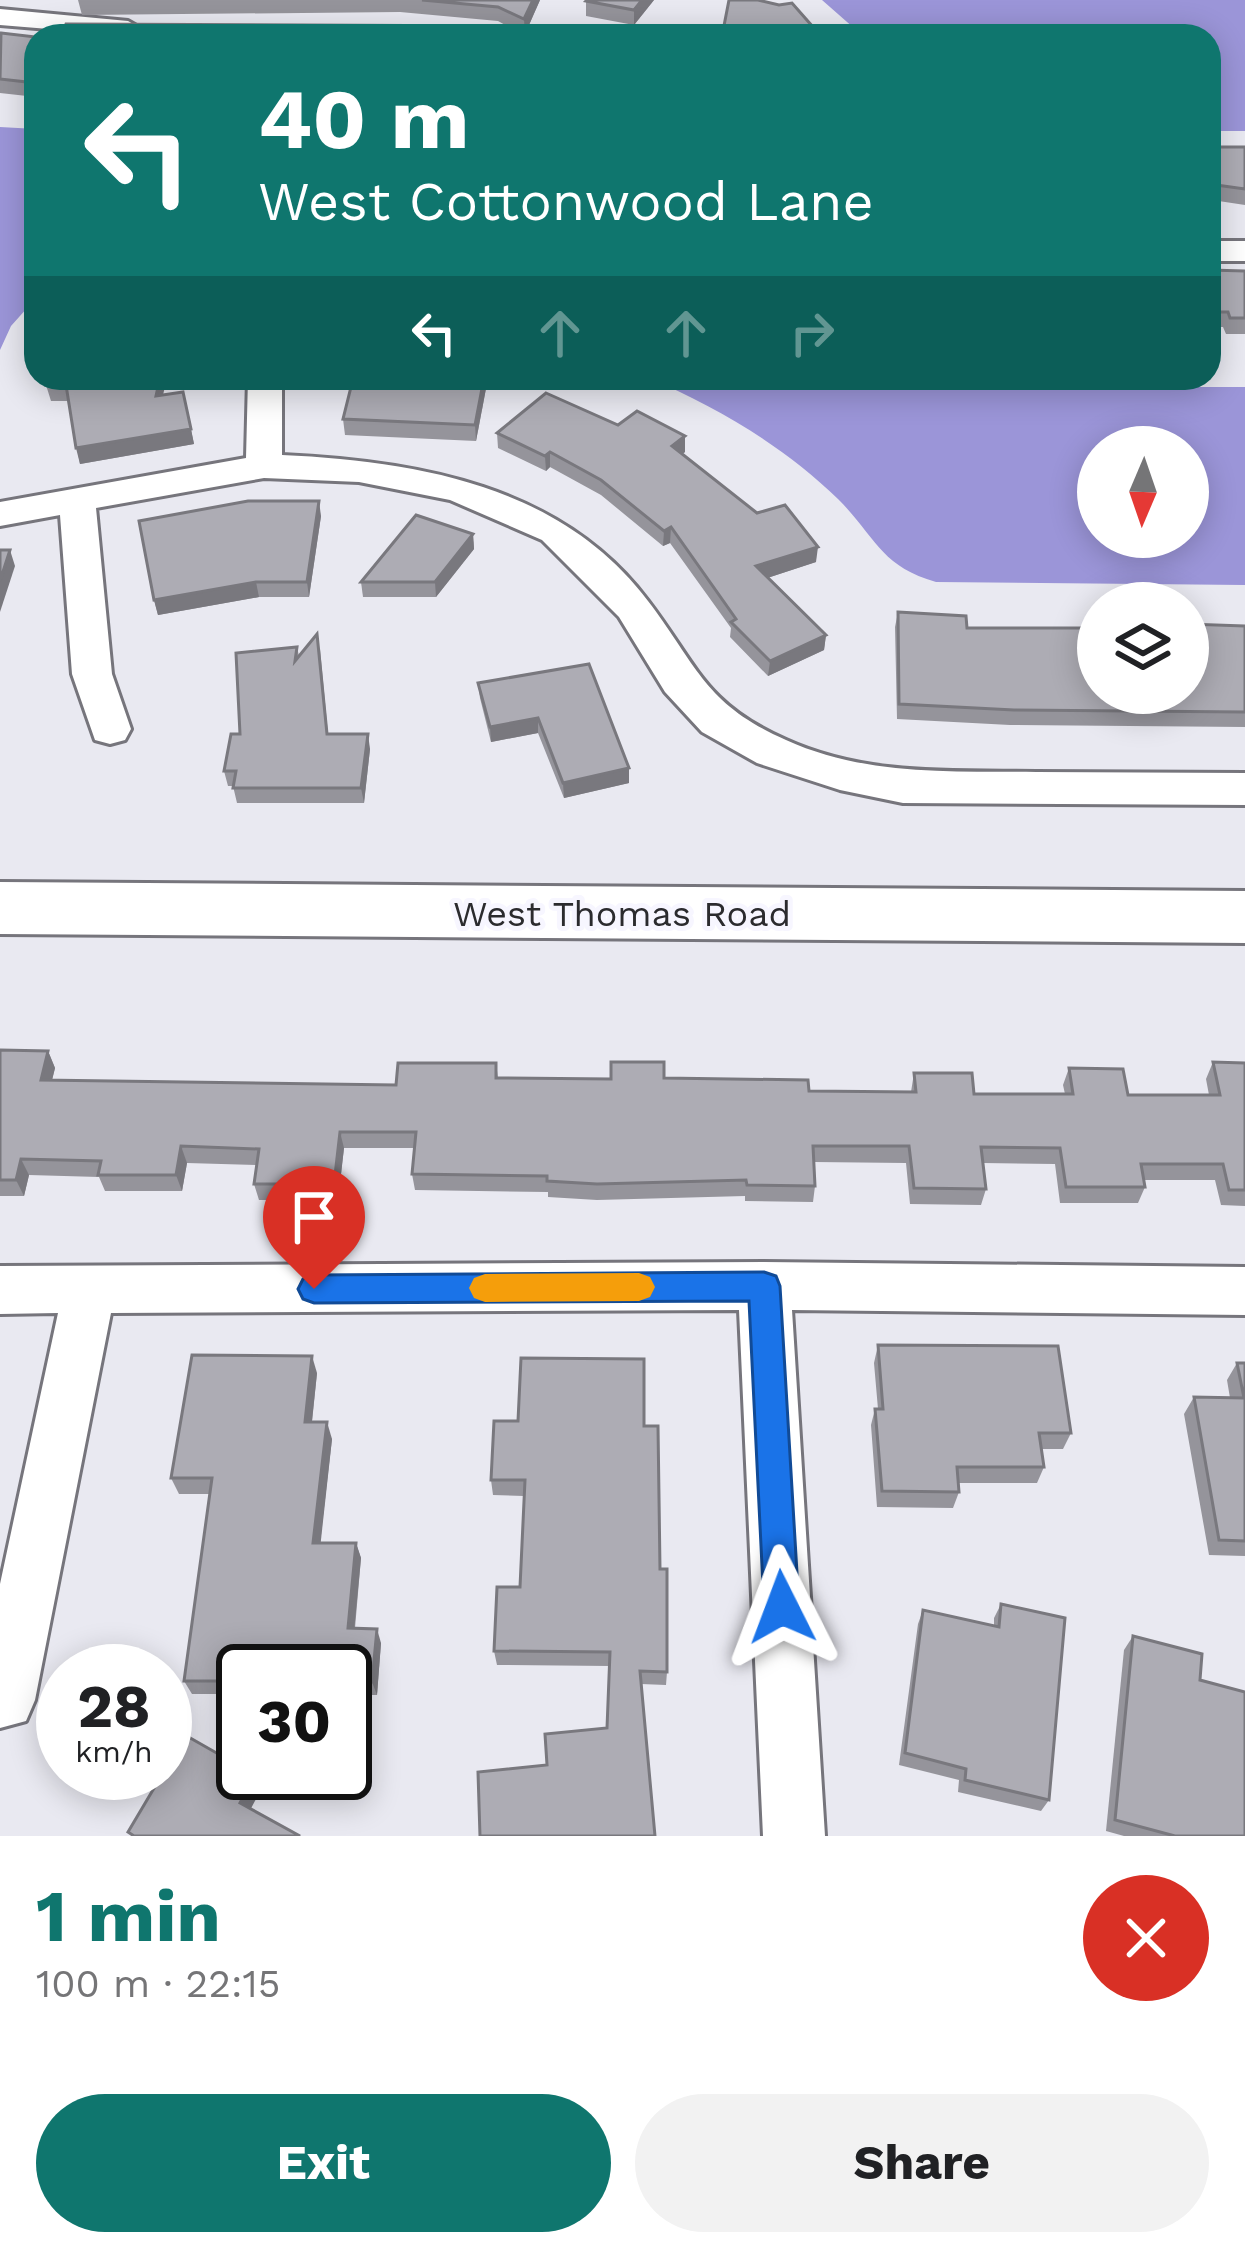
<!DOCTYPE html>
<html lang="en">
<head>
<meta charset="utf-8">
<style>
  body { margin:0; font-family:"Work Sans",sans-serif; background:#f2f2f2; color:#202124; height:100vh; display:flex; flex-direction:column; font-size:45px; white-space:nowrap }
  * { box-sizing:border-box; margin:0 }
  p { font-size:39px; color:#757577 }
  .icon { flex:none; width:66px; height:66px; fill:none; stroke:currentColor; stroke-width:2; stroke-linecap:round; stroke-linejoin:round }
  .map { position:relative; height:1836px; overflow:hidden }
  .drawer { display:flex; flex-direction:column; background:#fff; flex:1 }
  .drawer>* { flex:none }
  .banner { position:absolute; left:24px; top:24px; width:1197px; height:366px; border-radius:36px; box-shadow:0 6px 30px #0003; background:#0f766e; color:#fff; overflow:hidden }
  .needle { width:78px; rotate:182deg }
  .buttons { position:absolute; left:1077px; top:426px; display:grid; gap:24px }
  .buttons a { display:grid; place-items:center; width:132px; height:132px; border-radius:50%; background:#fff; box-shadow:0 6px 30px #0003; font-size:60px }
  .speed { position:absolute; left:36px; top:1644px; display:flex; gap:24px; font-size:60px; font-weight:700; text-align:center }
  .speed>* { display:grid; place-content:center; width:156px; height:156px; border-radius:50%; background:#fff; box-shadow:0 6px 30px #0003; line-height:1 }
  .speed small { font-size:30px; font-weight:400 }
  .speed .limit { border:6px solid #111; border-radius:18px; background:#fff; color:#111 }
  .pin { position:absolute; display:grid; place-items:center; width:102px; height:102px; color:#fff; margin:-123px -51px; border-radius:50% 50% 50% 0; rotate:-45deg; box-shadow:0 0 12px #0007 }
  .pin .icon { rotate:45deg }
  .me { position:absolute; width:132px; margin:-66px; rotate:357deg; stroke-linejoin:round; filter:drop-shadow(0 0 9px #0008) }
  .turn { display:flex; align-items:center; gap:42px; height:252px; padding:0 36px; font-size:54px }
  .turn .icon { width:156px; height:156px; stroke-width:2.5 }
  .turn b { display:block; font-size:84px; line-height:102px }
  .lanes { display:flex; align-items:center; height:114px; padding:0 36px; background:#0003; justify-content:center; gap:60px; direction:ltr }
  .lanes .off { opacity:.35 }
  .round { display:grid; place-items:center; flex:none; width:126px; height:126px; border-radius:63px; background:#f2f2f2 }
  .overview { display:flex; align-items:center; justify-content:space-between; height:204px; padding:0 36px }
  h1 { font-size:72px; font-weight:700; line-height:90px; color:#0f766e }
  .button { display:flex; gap:24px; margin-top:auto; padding:24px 36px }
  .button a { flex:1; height:138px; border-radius:72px; background:#0f766e; color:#fff; font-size:48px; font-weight:700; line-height:138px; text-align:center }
  .button a+a { background:#f2f2f2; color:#202124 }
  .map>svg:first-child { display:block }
</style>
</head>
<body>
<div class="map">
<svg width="1245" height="1836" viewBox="0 0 1245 1836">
  <rect width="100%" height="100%" fill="#e9e9f1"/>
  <g fill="#9b95d8" fill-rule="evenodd">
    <polygon points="822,0 1245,0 1245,131 1209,131 1209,36 863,36"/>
    <polygon points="0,127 36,129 36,298 11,326 0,350"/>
    <path d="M649 378 1028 379 1094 387H1245V585L936 582C880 566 876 537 838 499 785 447 717 407 649 378ZM1098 447H1188V537H1098Z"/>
  </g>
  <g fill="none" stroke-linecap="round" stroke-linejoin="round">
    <g stroke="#76757c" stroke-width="6">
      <g id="minor">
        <polygon points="0,9 128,21 142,29 134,36 0,25"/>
        <rect x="1209" y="241" width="36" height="20"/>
        <path d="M248 378H282V455C417 461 562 486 648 601 697 665 704 704 786 740 865 776 951 771 1036 772 1106 772 1175 773 1245 773V805L903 803 840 790 757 763 702 732 665 692 619 617 542 540 450 500 359 482 264 478 96 508 112 674 131 729 125 740 110 744 95 740 72 674 60 515 0 526V502L246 458Z"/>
        <polygon points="764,1262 1245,1267 1245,1315 792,1310 825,1836 763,1836 739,1310 111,1313 35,1700 26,1721 0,1728 0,1584 58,1313 0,1314 0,1266"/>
      </g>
    </g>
    <g stroke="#76757c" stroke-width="6">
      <polygon id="secondary" points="0,882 1245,891 1245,943 0,934"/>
    </g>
    <use href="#minor" fill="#fff" fill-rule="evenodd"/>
    <use href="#secondary" fill="#fff" fill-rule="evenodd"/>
  </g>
  <g fill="#95949b">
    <polygon points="78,0 540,0 525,34 521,32 521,36 61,36 507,26 498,21 400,12 82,15"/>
    <polygon points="654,0 634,25 586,16 586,1"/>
    <polygon points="0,34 36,37 36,97 0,93"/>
    <polygon points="1209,147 1245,147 1245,205 1212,200 1209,213"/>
    <polygon points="1209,270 1245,271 1245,334 1226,334 1223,327 1209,327"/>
    <polygon points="49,378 163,395 183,392 194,444 80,464 68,401 51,401 46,385"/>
    <polygon points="488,378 476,441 345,435 343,419 367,379"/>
    <polygon points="618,425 685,436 685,452 682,454 816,562 767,578 826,635 824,650 768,676 730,637 731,628 670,543 663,546 601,495 550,467 546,471 498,448 497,433"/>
    <polygon points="321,516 309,597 259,597 158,615 154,600"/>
    <polygon points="473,534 474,549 436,597 363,597 361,582"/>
    <polygon points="898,612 967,628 1084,628 1086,620 1245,626 1245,727 1010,725 897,719 895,627"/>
    <polygon points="297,647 299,656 320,649 328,734 370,749 364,803 237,803 233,786 228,786 224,771 240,734"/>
    <polygon points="478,683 629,768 629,783 564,798 538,733 491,742 480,698"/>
    <polygon points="0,1050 48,1051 55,1068 52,1080 396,1085 496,1063 498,1078 664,1078 809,1091 911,1092 914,1073 974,1094 1065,1094 1063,1085 1069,1068 1128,1095 1209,1095 1206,1079 1213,1062 1245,1063 1245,1206 1221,1205 1215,1180 1144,1180 1145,1187 1138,1203 1060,1203 1055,1164 983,1163 986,1189 981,1205 910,1204 906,1163 814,1162 815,1186 813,1202 745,1201 745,1196 597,1200 548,1197 548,1192 415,1190 412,1174 414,1148 344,1148 338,1200 259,1200 254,1184 257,1165 187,1163 182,1191 105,1191 99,1177 29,1175 24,1196 0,1196"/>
    <polygon points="878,1345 1071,1433 1063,1449 1042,1449 1044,1467 1037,1483 958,1483 959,1492 953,1508 877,1507 871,1425 875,1409 878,1409 874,1363"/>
    <polygon points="1237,1363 1245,1363 1245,1556 1209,1555 1184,1414 1194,1397 1230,1398 1227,1380"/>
    <polygon points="317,1373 312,1422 332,1439 320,1543 356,1543 361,1558 355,1628 381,1643 377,1695 345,1695 345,1671 243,1671 243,1694 192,1694 184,1681 210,1494 179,1494 171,1478"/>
    <polygon points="644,1426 660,1569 667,1672 666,1685 641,1684 655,1836 547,1765 607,1728 610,1666 497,1665 494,1651 520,1587 524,1496 493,1495 491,1480"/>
    <polygon points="1001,1604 1049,1800 1041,1811 958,1792 959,1780 899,1765 918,1624 923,1610 994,1626 994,1618"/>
    <polygon points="1133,1636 1200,1680 1245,1836 1124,1836 1106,1831 1124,1650"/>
  </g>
  <g fill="#79787e">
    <polygon points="533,0 540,0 525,34 524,19"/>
    <polygon points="642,0 654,0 634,25 634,10"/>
    <polygon points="160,378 167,378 159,412 156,396"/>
    <polygon points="484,378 488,378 476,441 475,425"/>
    <polygon points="191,429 194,444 80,464 76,448"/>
    <polygon points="685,436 685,452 672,461 672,446"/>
    <polygon points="550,452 550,467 546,471 545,456"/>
    <polygon points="319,501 321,516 309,597 307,582"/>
    <polygon points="671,527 670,543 663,546 664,531"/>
    <polygon points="473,534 474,549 436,597 435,582"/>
    <polygon points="818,547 816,562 755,582 756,566"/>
    <polygon points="10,550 15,566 0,612 0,581"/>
    <polygon points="256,582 259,597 158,615 154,600"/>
    <polygon points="826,635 824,650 768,676 770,661"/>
    <polygon points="538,718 538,733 491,742 490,727"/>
    <polygon points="368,734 370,749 364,803 361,788"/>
    <polygon points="629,768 629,783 564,798 563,783"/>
    <polygon points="48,1051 55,1068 48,1096 41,1080"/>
    <polygon points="340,1132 344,1148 338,1200 334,1184"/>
    <polygon points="181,1146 187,1163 182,1191 176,1175"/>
    <polygon points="21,1159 29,1175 24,1196 16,1180"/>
    <polygon points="312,1356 317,1373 310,1439 305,1422"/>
    <polygon points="327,1422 332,1439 319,1558 313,1543"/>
    <polygon points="356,1543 361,1558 353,1642 348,1628"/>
    <polygon points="377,1629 381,1643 377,1695 372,1682"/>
    <polygon points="255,1775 263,1786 248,1814 240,1803"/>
  </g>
  <g fill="#adacb4" stroke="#79787e" stroke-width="3">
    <polygon points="422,0 533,0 524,19 498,7"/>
    <polygon points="587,0 642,0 634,10 586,1"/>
    <polygon points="729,0 758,0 779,5 792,3 813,27 811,36 722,36"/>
    <polygon points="66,24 521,26 516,36 61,36"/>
    <polygon points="1,33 36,37 36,83 0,79"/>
    <polygon points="1209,147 1245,147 1245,189 1216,185 1213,200 1209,200"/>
    <polygon points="1209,270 1245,271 1245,318 1230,318 1228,312 1209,312"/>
    <polygon points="49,378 160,378 156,396 183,392 191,429 76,448 66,385 46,385"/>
    <polygon points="368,378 484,378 475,425 343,419 353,379"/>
    <polygon points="546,393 618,425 637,411 685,436 672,446 757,513 785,505 818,547 756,566 826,635 770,661 731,622 736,619 671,527 664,531 601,480 550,452 545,456 497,433"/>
    <polygon points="248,501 319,501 307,582 256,582 154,600 139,521"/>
    <polygon points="416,515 473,534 435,582 361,582"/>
    <polygon points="0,550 10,550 0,581"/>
    <polygon points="898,612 966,616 967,628 1088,628 1086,620 1098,621 1098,693 1188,693 1188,624 1245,626 1245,712 1014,710 899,704"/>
    <polygon points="317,634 327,734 368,734 361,788 233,788 236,771 224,771 231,734 240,734 236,653 297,647 295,661"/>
    <polygon points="589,664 629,768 563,783 538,718 490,727 478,683"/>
    <polygon points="0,1050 48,1051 41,1080 396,1085 398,1063 496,1063 496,1078 611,1079 611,1062 664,1062 664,1078 808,1080 809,1091 916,1092 914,1073 972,1073 974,1094 1073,1094 1069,1068 1123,1069 1128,1095 1220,1095 1213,1062 1245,1063 1245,1190 1229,1190 1223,1164 1141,1164 1145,1187 1066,1187 1060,1148 981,1147 986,1189 914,1188 909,1146 813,1146 815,1186 747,1185 746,1180 597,1184 547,1181 547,1176 412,1174 416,1132 340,1132 334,1184 254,1184 259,1149 181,1146 176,1175 98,1175 101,1161 21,1159 16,1180 0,1180"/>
    <polygon points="878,1345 1058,1346 1071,1433 1039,1433 1044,1467 957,1467 959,1492 882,1491 875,1409 883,1409"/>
    <polygon points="192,1355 312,1356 305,1422 327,1422 313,1543 356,1543 348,1628 377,1629 372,1682 345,1682 345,1671 243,1671 243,1681 184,1681 212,1478 171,1478"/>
    <polygon points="521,1358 644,1359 644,1426 658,1426 660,1569 667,1569 667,1672 640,1671 655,1836 480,1836 478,1772 547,1765 545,1734 607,1728 610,1652 494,1651 497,1587 520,1587 525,1480 491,1480 494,1421 518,1421"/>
    <polygon points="1237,1363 1245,1363 1245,1541 1219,1540 1194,1397 1244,1398"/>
    <polygon points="1001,1604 1065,1618 1049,1800 965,1780 966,1769 905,1753 923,1610 999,1627"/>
    <polygon points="1133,1636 1202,1654 1200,1680 1245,1692 1245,1836 1175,1836 1115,1820"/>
    <polygon points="185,1735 243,1768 243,1773 255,1775 240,1803 300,1836 134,1836 128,1832 163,1773 165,1773 165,1769"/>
  </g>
  <polygon fill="#1a73e8" stroke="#114b97" stroke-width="3" points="764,1272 776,1276 780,1286 799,1607 794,1619 782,1624 769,1619 764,1607 749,1301 314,1303 303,1299 298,1289 303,1279 314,1275"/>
  <polygon fill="#f59e0b" points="639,1273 650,1277 655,1287 650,1297 639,1301 485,1302 474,1298 469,1288 474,1278 485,1274"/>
  <g text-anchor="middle" stroke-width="10" stroke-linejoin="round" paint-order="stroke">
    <g font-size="36" fill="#2b2b2e" stroke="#f7f6ff">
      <text x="622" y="926">West Thomas Road</text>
    </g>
  </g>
</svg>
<div class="buttons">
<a><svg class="needle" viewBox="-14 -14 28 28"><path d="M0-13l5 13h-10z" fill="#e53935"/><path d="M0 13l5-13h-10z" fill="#757577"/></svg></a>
<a><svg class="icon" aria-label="layers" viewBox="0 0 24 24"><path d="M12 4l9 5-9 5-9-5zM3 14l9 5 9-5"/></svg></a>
</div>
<div class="speed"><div>28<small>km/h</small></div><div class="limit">30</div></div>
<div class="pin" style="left:314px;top:1289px;background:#d93025"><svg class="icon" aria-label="arrive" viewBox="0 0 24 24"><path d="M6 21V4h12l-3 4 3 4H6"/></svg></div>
<svg class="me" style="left:782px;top:1607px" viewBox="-20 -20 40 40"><path d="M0-17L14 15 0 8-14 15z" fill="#1a73e8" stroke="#fff" stroke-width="4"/></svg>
<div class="banner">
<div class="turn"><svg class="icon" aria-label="left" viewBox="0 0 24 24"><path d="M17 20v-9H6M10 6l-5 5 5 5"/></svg><div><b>40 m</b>West Cottonwood Lane</div></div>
<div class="lanes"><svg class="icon" aria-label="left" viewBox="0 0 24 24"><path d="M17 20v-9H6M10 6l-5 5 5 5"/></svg><svg class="icon off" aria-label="ahead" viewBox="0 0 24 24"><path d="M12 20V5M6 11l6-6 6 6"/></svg><svg class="icon off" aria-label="ahead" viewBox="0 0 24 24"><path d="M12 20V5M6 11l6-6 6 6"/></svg><svg class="icon off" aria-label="right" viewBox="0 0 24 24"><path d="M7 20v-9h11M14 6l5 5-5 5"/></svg></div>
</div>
</div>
<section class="drawer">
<div class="overview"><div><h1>1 min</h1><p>100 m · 22:15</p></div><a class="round" style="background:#d93025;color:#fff"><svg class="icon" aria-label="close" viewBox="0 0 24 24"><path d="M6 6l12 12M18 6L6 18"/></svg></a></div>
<div class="button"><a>Exit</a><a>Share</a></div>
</section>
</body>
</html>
